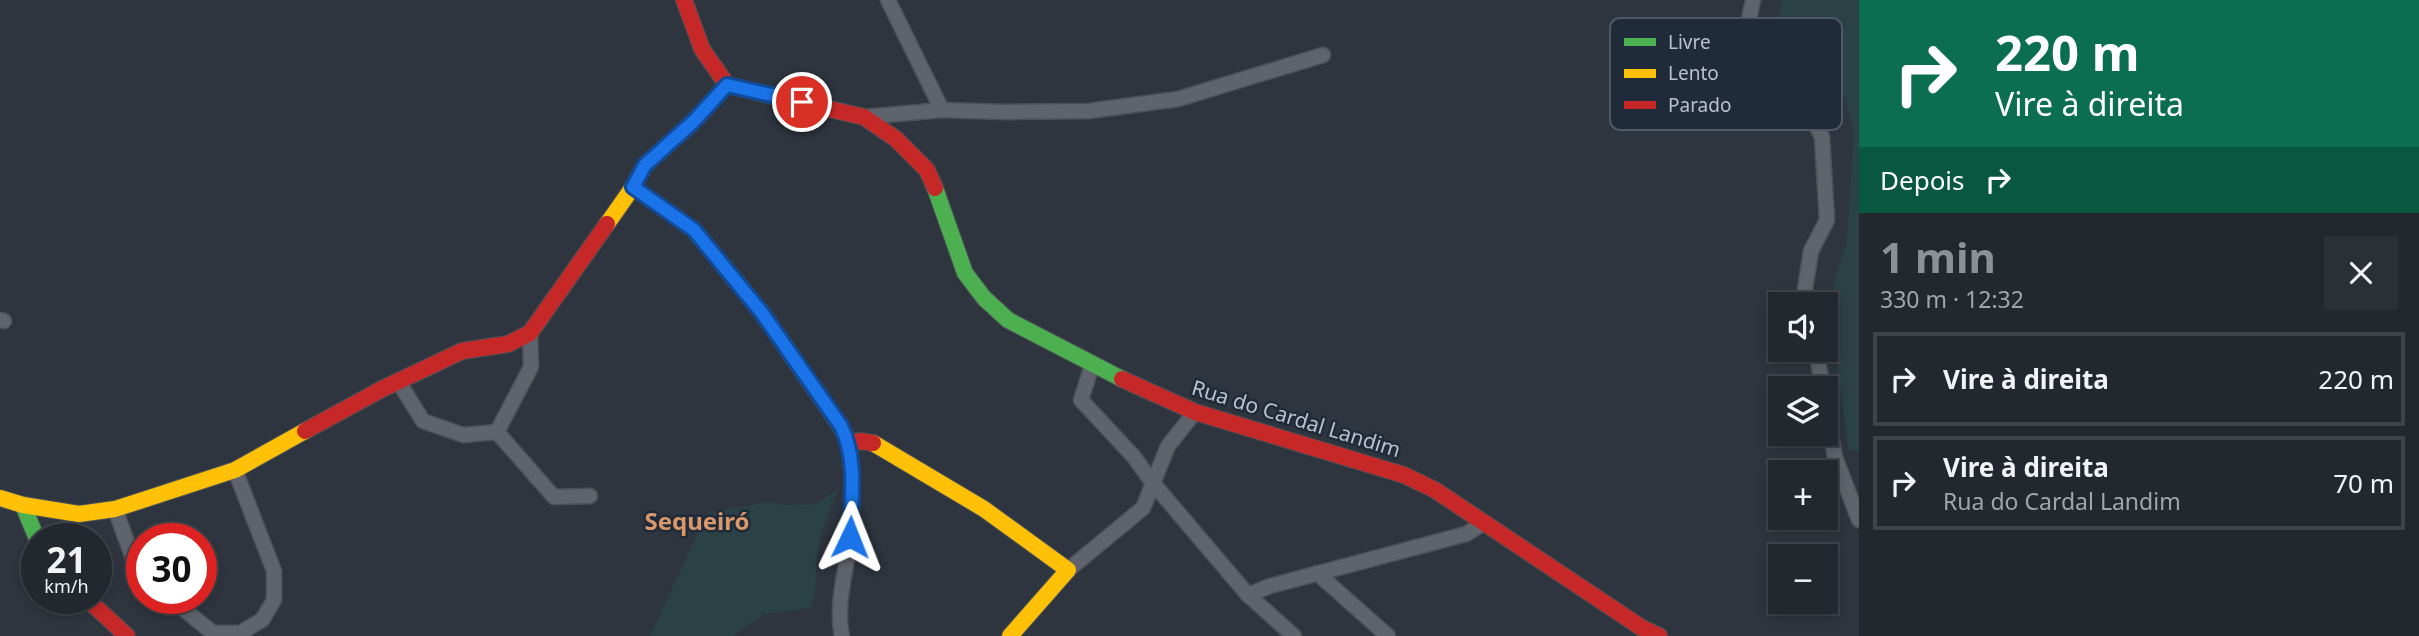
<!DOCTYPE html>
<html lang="pt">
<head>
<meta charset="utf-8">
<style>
  body { margin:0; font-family:"Noto Sans",sans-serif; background:#2a3036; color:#f1f3f6; height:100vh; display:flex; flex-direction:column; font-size:26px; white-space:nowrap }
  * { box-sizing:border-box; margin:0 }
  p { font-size:23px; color:#a2a6aa }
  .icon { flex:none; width:38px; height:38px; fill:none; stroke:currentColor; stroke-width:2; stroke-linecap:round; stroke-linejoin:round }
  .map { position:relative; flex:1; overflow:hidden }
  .details { display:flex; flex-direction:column; background:#22282e; width:560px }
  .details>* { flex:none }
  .guide { background:#0b6e4f; color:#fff; overflow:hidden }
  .tools { position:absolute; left:1768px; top:292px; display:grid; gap:14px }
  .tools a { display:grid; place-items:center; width:70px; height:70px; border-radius:0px; background:#22282e; box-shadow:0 4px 10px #0003,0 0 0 2px #3f444a; font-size:35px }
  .speed { position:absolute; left:21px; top:523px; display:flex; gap:14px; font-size:35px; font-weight:700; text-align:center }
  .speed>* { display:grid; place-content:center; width:91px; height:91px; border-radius:50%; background:#22282e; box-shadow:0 4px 10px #0003,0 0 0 2px #3f444a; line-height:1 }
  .speed small { font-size:18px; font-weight:400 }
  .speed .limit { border:10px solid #d22; background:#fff; color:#111 }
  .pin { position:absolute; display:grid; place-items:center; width:60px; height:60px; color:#fff; margin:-30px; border:4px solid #fff; border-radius:50%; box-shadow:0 2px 7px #0007 }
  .me { position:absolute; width:77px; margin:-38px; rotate:2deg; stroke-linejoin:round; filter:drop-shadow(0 0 5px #0008) }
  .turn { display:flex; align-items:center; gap:24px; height:147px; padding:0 21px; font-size:32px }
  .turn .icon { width:91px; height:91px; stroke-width:2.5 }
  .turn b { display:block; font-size:49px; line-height:60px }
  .then { display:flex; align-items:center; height:66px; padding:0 21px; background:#0003; gap:14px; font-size:26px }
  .round { display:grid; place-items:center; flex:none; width:74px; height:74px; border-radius:0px; background:#2a3036 }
  .overview { display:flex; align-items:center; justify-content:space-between; height:119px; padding:0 21px }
  h1 { font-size:42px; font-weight:700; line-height:52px; color:#8c9099 }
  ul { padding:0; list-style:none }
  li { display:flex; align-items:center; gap:21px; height:94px; margin:0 14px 10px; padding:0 7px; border:4px solid #3f444a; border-radius:0px }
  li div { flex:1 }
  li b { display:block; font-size:26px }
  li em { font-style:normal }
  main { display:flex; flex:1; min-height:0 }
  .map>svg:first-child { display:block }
</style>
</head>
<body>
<main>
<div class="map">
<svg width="1859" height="636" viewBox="0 0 1859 636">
  <rect width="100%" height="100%" fill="#2e353e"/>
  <g fill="#2a4145">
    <polygon points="1782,0 1859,0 1859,453 1848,449 1832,324 1835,276 1846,246 1854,133 1844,97 1792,62 1776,28"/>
    <path d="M839 488C829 511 820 533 817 558 815 575 818 592 810 608L764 614 733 636H650L707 513 768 502 786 505 816 504Z"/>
  </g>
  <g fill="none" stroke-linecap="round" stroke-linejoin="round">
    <g stroke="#4c5158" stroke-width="17">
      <g id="street">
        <polyline points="888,0 942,110"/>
        <polyline points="1753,0 1749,19 1759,54 1768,73 1812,118 1822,137 1827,220 1811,251 1805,289 1807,304"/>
        <polyline points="864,117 942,110 1005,112 1089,111 1178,99 1323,55"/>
        <polyline points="0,320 4,321"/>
        <polyline points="1816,350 1823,388"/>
        <polyline points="1092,365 1081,400 1134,457 1152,482 1248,595 1294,636"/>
        <polyline points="398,381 423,421 463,435 497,432 531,367 530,333"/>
        <polyline points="1825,403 1835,457 1859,520"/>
        <polyline points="497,432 554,497 590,496"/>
        <polyline points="115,509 138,572 142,576"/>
        <polyline points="1068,570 1143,508 1168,446 1195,412"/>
        <polyline points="1317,573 1388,636"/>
        <polyline points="1248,595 1270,586 1466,534 1482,524"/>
        <polyline points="170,598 213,633 240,633 262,620 274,600 274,571 235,470"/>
        <path d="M842 636C835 604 847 569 850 537 853 506 853 474 849 443"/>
      </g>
    </g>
    <g stroke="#4c5158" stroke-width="18">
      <g id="fast">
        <polyline points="935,188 965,273 984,298 1008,320 1122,379"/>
        <polyline points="23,505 37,539"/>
      </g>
    </g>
    <g stroke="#4c5158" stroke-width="18">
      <g id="slow">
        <polyline points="607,224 633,187 645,165 693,122 727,85"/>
        <polyline points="873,443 984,509 1068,570 1010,636"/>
        <polyline points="0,498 23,505 79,514 115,509 235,470 305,431"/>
      </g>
    </g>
    <g stroke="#4c5158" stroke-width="18">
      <g id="jam">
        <polyline points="684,0 702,49 727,85 864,117 896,139 927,170 935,188"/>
        <polyline points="633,187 694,230 762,313 841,427 849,443 860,441 873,443"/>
        <polyline points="1122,379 1195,412 1404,475 1435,490 1642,628 1659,636"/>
        <polyline points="305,431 382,389 462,351 508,344 530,333 607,224"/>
        <polyline points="86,598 127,636"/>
      </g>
    </g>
    <use href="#street" stroke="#5f636b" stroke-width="14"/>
    <use href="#fast" stroke="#4caf50" stroke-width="16"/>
    <use href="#slow" stroke="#ffc107" stroke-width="16"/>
    <use href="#jam" stroke="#c62828" stroke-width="16"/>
  </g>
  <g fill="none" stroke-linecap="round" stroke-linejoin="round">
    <g stroke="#114b97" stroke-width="18">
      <path id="route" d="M802 102 727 85 693 122 645 165 633 187 694 230 762 313 841 426C858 461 851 500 850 537"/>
    </g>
    <use href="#route" stroke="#1a73e8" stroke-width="12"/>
  </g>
  <g text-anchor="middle" stroke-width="5" stroke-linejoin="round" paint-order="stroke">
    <g font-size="21" fill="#b9c1cd" stroke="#202b3a">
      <text transform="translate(1296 419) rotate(17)" y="7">Rua do Cardal Landim</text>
    </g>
    <g font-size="24" font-weight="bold" fill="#d99869" stroke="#202b3a">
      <text x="697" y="530">Sequeiró</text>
    </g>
  </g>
  <rect x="1610" y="18" width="232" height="112" rx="10" fill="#202b3a" stroke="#4e5866" stroke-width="2"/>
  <rect x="1624" y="38" width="32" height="8" fill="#4caf50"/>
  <rect x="1624" y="69" width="32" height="9" fill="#ffc107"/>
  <rect x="1624" y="101" width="32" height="8" fill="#c62828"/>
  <g font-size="19" fill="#b9c1cd">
    <text x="1668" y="49">Livre</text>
    <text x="1668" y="80">Lento</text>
    <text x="1668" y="112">Parado</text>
  </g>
</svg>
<div class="tools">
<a><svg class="icon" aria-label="sound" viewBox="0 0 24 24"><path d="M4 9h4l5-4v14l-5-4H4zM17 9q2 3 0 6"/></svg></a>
<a><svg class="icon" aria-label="layers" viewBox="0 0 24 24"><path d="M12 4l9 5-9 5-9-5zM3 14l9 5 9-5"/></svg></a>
<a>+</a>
<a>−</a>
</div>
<div class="speed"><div>21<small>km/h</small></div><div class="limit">30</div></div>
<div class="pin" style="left:802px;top:102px;background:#d93025"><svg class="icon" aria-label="arrive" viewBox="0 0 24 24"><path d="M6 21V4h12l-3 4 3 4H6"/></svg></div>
<svg class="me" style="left:850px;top:537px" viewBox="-20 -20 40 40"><path d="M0-17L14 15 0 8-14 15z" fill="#1a73e8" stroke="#fff" stroke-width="4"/></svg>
</div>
<section class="details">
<div class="guide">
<div class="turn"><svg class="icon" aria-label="right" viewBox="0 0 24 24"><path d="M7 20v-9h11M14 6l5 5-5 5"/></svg><div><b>220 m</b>Vire à direita</div></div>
<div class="then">Depois<svg class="icon" aria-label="right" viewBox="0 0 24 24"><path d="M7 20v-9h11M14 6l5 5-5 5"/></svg></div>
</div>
<div class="overview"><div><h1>1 min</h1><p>330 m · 12:32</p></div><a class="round"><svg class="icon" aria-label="close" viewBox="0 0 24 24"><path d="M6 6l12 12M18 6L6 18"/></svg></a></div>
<ul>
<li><svg class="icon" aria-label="right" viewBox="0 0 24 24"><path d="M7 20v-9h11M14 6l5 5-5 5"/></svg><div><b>Vire à direita</b></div><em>220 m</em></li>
<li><svg class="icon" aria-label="right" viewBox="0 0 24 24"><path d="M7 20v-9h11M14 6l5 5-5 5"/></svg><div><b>Vire à direita</b><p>Rua do Cardal Landim</p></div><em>70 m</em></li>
</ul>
</section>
</main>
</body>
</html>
